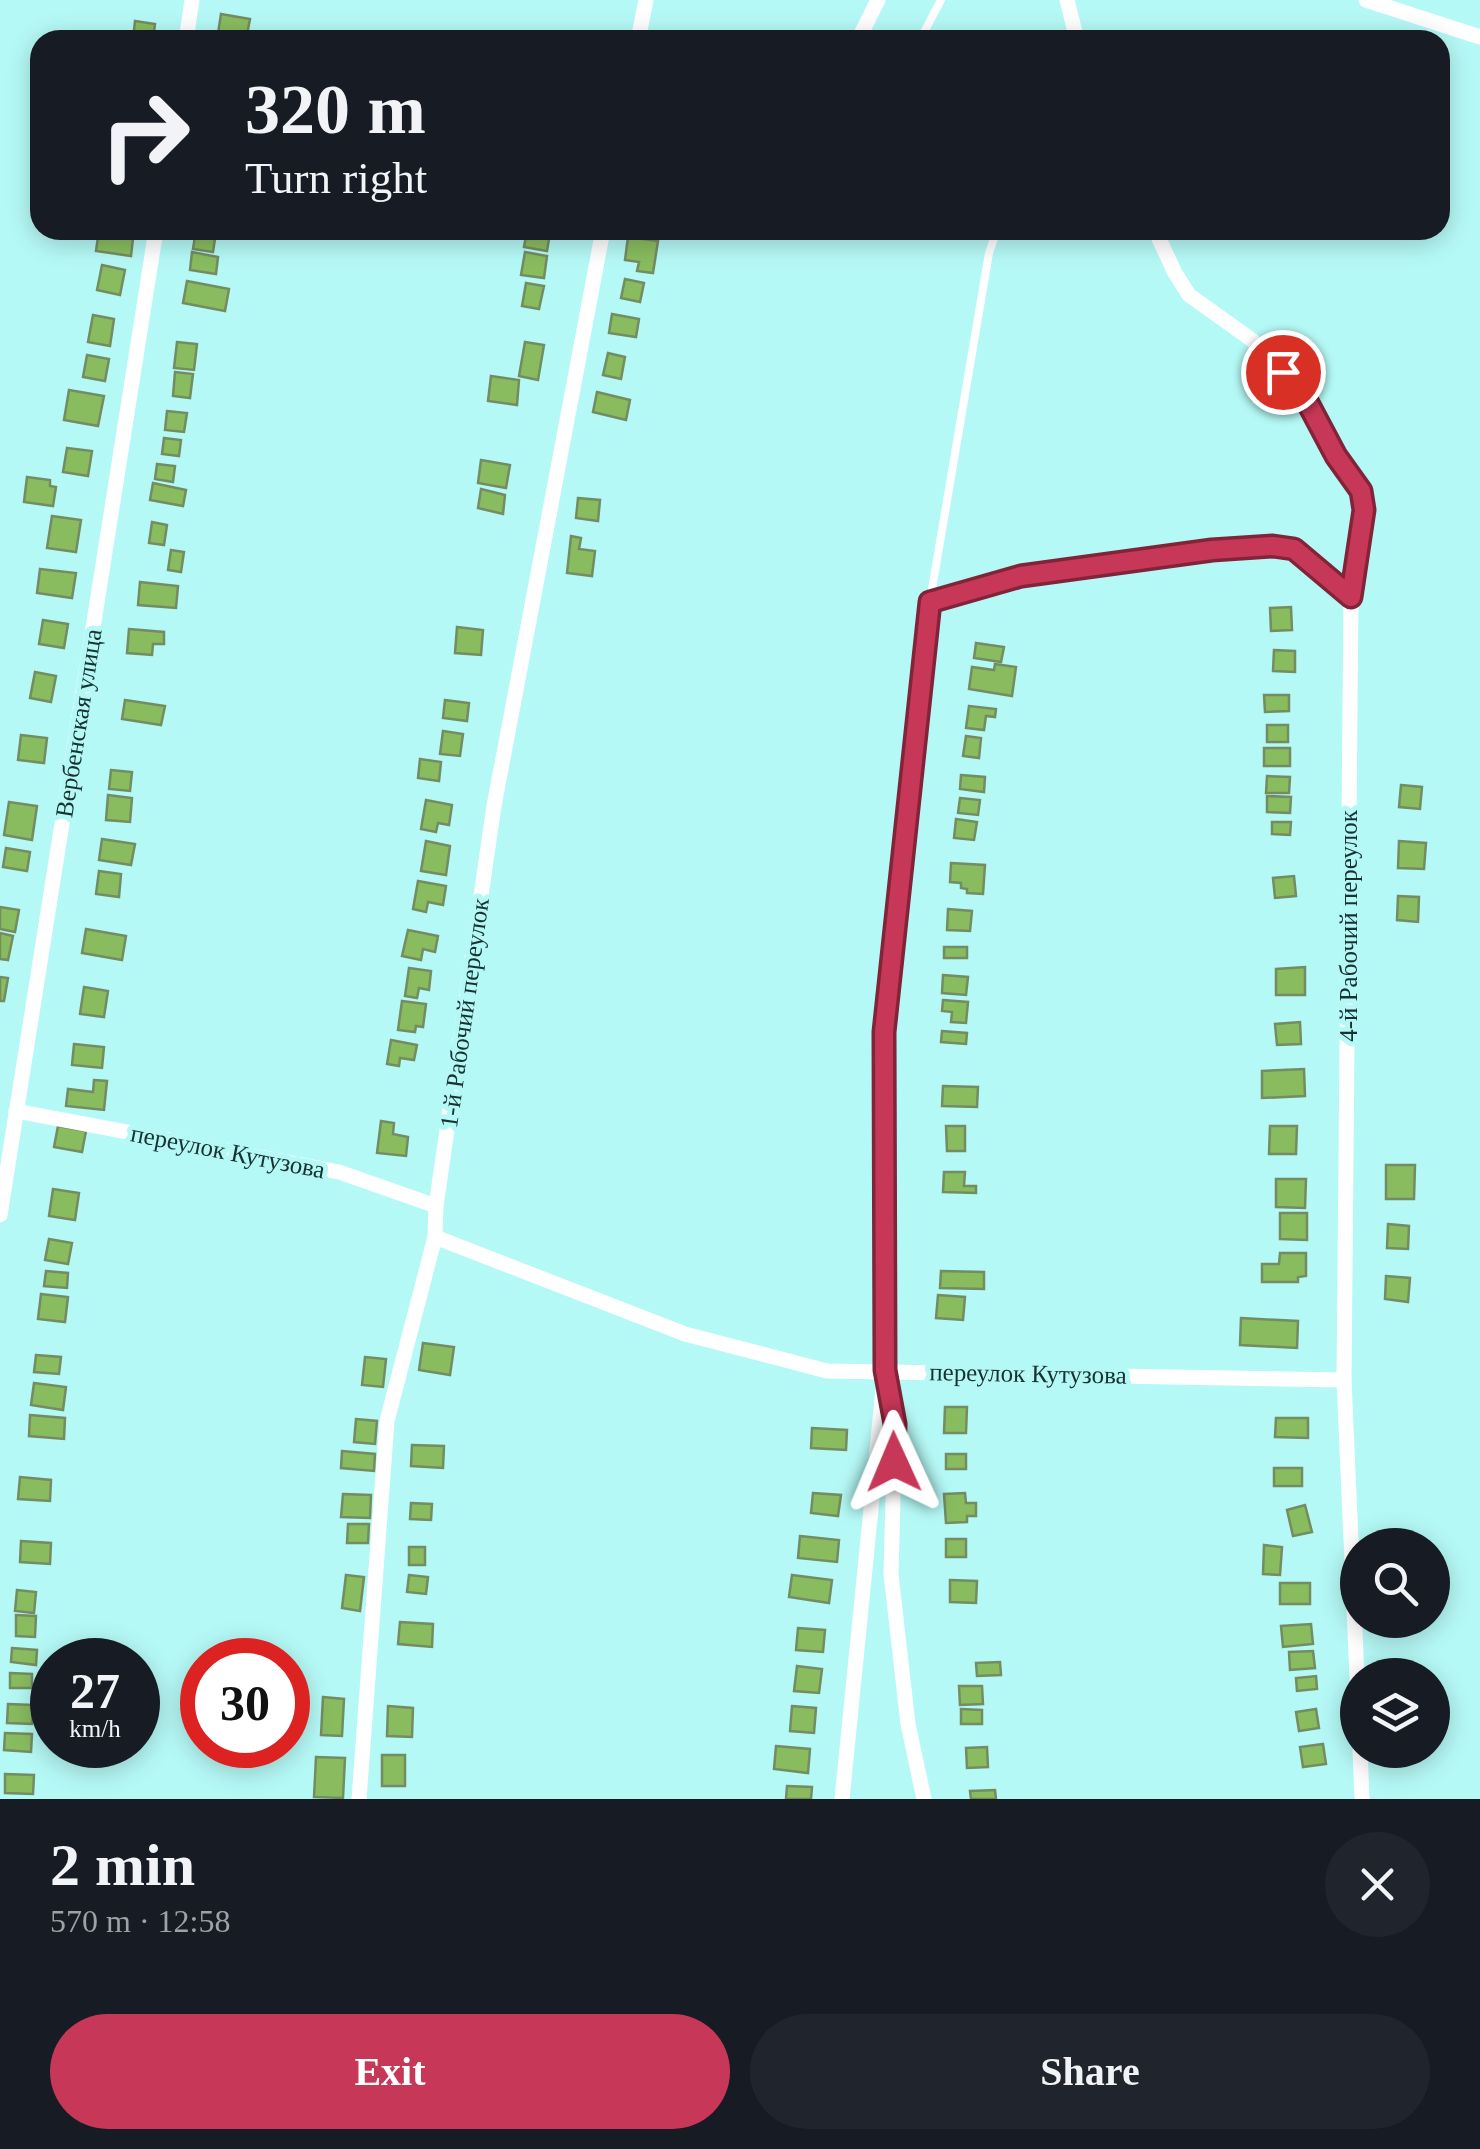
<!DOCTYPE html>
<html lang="en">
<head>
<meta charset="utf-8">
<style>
  body { margin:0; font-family:"Times New Roman",serif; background:#20242c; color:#f1f3f6; height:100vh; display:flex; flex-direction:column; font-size:38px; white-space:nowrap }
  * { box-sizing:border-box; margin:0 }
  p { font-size:32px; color:#9ea1a6 }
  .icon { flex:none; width:55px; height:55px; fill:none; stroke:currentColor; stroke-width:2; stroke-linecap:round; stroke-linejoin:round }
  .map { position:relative; height:1799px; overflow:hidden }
  .panel { display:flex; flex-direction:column; background:#171b24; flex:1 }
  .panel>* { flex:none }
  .guide { position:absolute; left:30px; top:30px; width:1420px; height:210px; border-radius:30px; box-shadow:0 5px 25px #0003; background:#171b24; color:#f1f3f6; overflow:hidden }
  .fabs { position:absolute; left:1340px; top:1528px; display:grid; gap:20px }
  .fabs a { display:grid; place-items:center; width:110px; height:110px; border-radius:50%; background:#171b24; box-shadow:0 5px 25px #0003; font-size:50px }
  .speed { position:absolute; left:30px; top:1638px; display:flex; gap:20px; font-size:50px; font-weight:700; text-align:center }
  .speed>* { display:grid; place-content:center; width:130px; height:130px; border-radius:50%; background:#171b24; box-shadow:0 5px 25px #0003; line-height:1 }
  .speed small { font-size:25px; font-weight:400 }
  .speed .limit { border:15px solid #d22; background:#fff; color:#111 }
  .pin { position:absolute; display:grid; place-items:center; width:85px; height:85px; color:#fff; margin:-42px; border:5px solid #fff; border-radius:50%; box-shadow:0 2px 10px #0007 }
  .me { position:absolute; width:110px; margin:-55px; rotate:359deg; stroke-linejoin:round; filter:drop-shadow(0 0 8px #0008) }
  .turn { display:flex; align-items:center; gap:35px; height:210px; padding:0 50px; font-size:45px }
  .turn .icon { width:130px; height:130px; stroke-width:2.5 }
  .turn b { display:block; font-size:70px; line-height:85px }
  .round { display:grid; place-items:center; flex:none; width:105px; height:105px; border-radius:52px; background:#20242c }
  .summary { display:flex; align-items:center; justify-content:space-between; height:170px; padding:0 50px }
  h1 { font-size:60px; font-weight:800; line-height:75px }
  .action { display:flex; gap:20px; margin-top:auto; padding:20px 50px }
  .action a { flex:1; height:115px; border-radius:60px; background:#c73757; color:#fff; font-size:40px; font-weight:800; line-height:115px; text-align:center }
  .action a+a { background:#20242c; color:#f1f3f6 }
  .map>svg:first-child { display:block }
</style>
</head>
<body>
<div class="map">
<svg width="1480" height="1799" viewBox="0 0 1480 1799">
  <rect width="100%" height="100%" fill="#b5f9f6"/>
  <g fill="#89bc5f" stroke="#748c62" stroke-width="2.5">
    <polygon points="221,14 250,19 246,40 217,40"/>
    <polygon points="135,21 155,24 153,40 133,39"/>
    <polygon points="562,33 591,39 590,40 561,40"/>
    <polygon points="99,230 134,230 131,256 96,251"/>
    <polygon points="196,230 216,232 213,252 193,249"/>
    <polygon points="527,230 550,233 547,251 524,247"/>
    <polygon points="628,237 658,241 653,273 637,271 639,262 625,260"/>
    <polygon points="192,252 218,257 216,274 190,270"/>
    <polygon points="525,252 547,256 544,278 521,275"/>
    <polygon points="102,265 125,270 120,295 97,290"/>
    <polygon points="625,279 644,283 640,302 621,298"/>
    <polygon points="187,281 229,289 225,311 183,303"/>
    <polygon points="526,283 544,286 539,309 522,306"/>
    <polygon points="612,314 639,319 636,337 609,333"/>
    <polygon points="93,315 114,319 110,346 88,342"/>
    <polygon points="177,342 197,344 194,370 174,368"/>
    <polygon points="525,342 544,345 538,380 519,376"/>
    <polygon points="608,353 625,357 621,379 603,375"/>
    <polygon points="87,355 109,359 105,381 83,377"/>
    <polygon points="175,372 193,374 190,398 173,396"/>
    <polygon points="491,376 519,380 517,405 488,401"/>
    <polygon points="69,390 104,396 98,426 64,420"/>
    <polygon points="597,392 630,400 626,420 593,412"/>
    <polygon points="167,411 187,413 184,432 165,430"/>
    <polygon points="164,438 181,440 179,456 162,454"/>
    <polygon points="67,448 92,451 88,476 63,472"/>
    <polygon points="481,460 510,465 506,488 478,483"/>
    <polygon points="157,464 175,466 173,482 155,479"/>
    <polygon points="27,477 50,480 50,486 56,487 53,506 24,502"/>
    <polygon points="153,483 186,490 183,506 150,500"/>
    <polygon points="481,489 505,495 503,514 478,508"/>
    <polygon points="578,498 600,500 598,521 576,518"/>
    <polygon points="52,516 81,520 76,552 47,548"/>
    <polygon points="152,522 167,525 164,545 149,543"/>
    <polygon points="571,536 581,538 579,549 595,551 592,576 567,573"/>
    <polygon points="171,550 184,552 181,572 168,570"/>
    <polygon points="40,569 76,573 72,598 37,593"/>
    <polygon points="140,582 178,586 176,608 138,605"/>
    <polygon points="1291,607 1292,630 1271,631 1270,608"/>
    <polygon points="43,620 68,624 64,648 39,644"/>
    <polygon points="457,627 483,630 481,655 455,653"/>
    <polygon points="129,629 164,632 164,644 153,644 152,655 127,653"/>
    <polygon points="976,643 1004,647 1001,662 974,658"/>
    <polygon points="1274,650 1295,651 1295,672 1273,671"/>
    <polygon points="995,664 1016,667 1012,696 969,689 972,667 994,670"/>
    <polygon points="35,672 56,676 51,702 30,698"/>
    <polygon points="1264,695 1289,695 1289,711 1265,712"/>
    <polygon points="125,700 165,706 161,725 122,719"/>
    <polygon points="445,700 469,703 467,721 443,718"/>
    <polygon points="969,706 996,709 995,717 986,716 984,730 966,728"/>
    <rect x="1267" y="725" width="21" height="17"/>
    <polygon points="443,731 463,734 460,756 440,754"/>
    <polygon points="21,735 47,738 44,763 18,760"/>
    <polygon points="966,736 981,738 979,758 963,756"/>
    <rect x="1264" y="748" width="26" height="18"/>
    <polygon points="420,759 441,762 439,781 418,778"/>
    <polygon points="111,770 132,772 130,791 109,789"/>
    <polygon points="961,775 985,777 984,792 960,789"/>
    <polygon points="1267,776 1290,777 1289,793 1266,793"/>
    <polygon points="1401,785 1422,787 1420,809 1399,807"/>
    <polygon points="108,795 132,798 130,822 106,820"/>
    <polygon points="1267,796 1291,797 1290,813 1267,812"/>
    <polygon points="960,798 980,800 978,815 958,813"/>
    <polygon points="426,800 452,805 449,825 438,823 436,832 421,829"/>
    <polygon points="9,802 37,806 32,840 4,835"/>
    <polygon points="956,819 977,822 974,840 954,838"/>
    <polygon points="1272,822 1291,822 1290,835 1272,834"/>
    <polygon points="102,839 135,844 131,865 99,860"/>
    <polygon points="426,841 450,846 446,875 421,871"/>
    <polygon points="1399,841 1426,843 1424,869 1398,868"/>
    <polygon points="6,848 30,852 27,871 3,867"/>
    <polygon points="951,863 985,865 983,894 967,893 967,889 961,888 961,883 950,882"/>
    <polygon points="99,871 121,874 119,897 96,894"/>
    <polygon points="1294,876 1296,896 1275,898 1273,878"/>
    <polygon points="418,881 446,886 443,905 428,902 426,912 413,909"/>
    <polygon points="1398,896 1419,897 1418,922 1397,920"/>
    <polygon points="0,907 19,910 15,932 0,929"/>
    <polygon points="948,909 972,911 970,931 947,930"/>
    <polygon points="86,929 126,936 122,960 82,953"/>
    <polygon points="408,930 438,936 435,952 423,949 421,960 402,956"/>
    <polygon points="0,933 13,936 8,960 0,959"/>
    <rect x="944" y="947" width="23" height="11"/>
    <polygon points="1305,967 1305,995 1276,995 1276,969"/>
    <polygon points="409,968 431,971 429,990 419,988 417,998 405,996"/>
    <polygon points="943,975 968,977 966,995 942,993"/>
    <polygon points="0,977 8,978 4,1001 0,1001"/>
    <polygon points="84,987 108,991 104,1017 80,1014"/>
    <polygon points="943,1000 968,1002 966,1023 951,1022 952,1012 942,1011"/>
    <polygon points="402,1001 426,1004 423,1027 416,1026 415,1032 398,1030"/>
    <polygon points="1300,1022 1301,1044 1277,1045 1275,1024"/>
    <polygon points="942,1031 967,1033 966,1044 941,1042"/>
    <polygon points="391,1040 417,1045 414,1060 400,1058 399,1066 387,1064"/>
    <polygon points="74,1044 104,1047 102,1068 72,1065"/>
    <polygon points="1304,1069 1305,1096 1262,1098 1262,1071"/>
    <polygon points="94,1080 107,1081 104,1110 66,1106 68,1089 93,1092"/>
    <polygon points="943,1086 978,1087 977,1107 942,1106"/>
    <polygon points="381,1121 394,1123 393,1134 408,1137 406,1156 377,1153"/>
    <polygon points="58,1126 86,1131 82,1152 54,1147"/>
    <polygon points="946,1126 965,1126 965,1151 947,1151"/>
    <polygon points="1270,1126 1297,1126 1296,1154 1269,1154"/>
    <polygon points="1386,1165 1415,1165 1414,1199 1386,1199"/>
    <polygon points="944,1172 965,1172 964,1186 976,1186 976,1193 943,1192"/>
    <polygon points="1276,1179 1306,1179 1305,1208 1276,1207"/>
    <polygon points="53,1189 79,1193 75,1220 49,1216"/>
    <polygon points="1280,1213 1307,1213 1307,1240 1280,1239"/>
    <polygon points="1388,1224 1409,1226 1408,1249 1387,1248"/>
    <polygon points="49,1239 72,1243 68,1264 45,1260"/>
    <polygon points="1280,1253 1306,1253 1306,1276 1298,1277 1298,1282 1262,1282 1262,1264 1279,1264"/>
    <polygon points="46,1271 68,1273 67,1288 44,1286"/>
    <polygon points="941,1271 984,1272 984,1289 940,1288"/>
    <polygon points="1386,1276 1410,1278 1408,1302 1385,1299"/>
    <polygon points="41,1294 68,1297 65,1322 38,1319"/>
    <polygon points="938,1295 965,1297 963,1320 936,1318"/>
    <polygon points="1241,1318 1298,1321 1297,1348 1240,1345"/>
    <polygon points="423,1343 454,1347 450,1375 419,1370"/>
    <polygon points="36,1355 61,1357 59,1374 34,1372"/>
    <polygon points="365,1357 386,1359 383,1387 362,1385"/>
    <polygon points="34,1383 66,1387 63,1410 31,1405"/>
    <polygon points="945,1407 967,1407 966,1433 944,1433"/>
    <polygon points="30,1415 65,1418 64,1439 29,1436"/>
    <polygon points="1276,1418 1308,1418 1308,1438 1275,1437"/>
    <polygon points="356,1419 377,1421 375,1444 354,1442"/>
    <polygon points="812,1428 847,1430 846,1450 811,1448"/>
    <polygon points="412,1445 444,1446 443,1468 411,1466"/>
    <polygon points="342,1451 375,1454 374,1471 341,1468"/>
    <rect x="946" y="1454" width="20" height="15"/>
    <rect x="1274" y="1468" width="28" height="18"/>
    <polygon points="20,1477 51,1480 50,1501 18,1499"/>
    <polygon points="813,1493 841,1495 838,1516 811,1513"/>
    <polygon points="965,1493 966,1503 976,1503 976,1516 967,1516 967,1522 946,1523 944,1494"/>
    <polygon points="343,1494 371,1495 370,1518 341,1517"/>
    <polygon points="411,1503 432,1504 431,1520 410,1519"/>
    <polygon points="1305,1505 1312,1532 1293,1536 1287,1510"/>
    <polygon points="348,1524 369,1524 368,1543 347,1543"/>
    <polygon points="800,1536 839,1540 837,1562 798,1558"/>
    <rect x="946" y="1539" width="20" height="18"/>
    <polygon points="21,1541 51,1543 50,1564 20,1562"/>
    <polygon points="1264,1545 1282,1547 1280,1575 1263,1574"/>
    <rect x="409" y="1547" width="16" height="18"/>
    <polygon points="346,1575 364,1577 360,1611 342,1608"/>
    <polygon points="409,1575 428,1577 426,1594 407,1592"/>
    <polygon points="792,1575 832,1580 829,1603 789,1597"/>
    <polygon points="950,1580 977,1581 976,1603 950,1602"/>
    <rect x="1280" y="1583" width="30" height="21"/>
    <polygon points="17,1590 36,1592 34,1613 15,1611"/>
    <polygon points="16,1615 36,1616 35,1637 16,1636"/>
    <polygon points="400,1622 433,1624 432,1647 398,1644"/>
    <polygon points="1311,1624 1313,1644 1283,1647 1281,1626"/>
    <polygon points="798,1628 825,1630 823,1652 796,1650"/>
    <polygon points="12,1648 37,1650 36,1665 11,1662"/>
    <polygon points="1313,1651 1315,1668 1290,1670 1289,1652"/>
    <polygon points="1000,1662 1001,1675 977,1676 976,1663"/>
    <polygon points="797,1666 822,1669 819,1693 794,1691"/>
    <polygon points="10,1673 32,1674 32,1688 10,1688"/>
    <polygon points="1316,1676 1317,1689 1297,1691 1296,1678"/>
    <polygon points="959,1686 982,1686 983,1704 960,1705"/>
    <polygon points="323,1697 344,1699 342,1736 321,1735"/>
    <polygon points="8,1704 33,1705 32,1724 7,1723"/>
    <polygon points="388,1706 413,1708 412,1737 387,1736"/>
    <polygon points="792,1706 816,1708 814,1733 790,1731"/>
    <polygon points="961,1709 982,1710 982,1724 961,1724"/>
    <polygon points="1316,1709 1319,1728 1299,1731 1296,1712"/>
    <polygon points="5,1733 32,1734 31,1752 4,1750"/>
    <polygon points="1323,1744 1326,1764 1303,1767 1300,1747"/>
    <polygon points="776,1746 810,1749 808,1773 774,1769"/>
    <polygon points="987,1747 988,1767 967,1768 966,1748"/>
    <rect x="382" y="1755" width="23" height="31"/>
    <polygon points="316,1757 345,1758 343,1798 314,1797"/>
    <polygon points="5,1774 34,1775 33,1794 5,1793"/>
    <polygon points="787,1786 812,1787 811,1799 786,1799"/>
    <polygon points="995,1790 996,1799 971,1799 970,1791"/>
  </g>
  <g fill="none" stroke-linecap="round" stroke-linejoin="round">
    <g stroke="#fff" stroke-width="8">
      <polyline points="920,40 941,0"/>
      <polyline points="997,230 989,253 930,601 1021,577 1212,550 1273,545 1294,549 1351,597"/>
    </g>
    <g stroke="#fff" stroke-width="15">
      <polyline points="1067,0 1077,40"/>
      <polyline points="1366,0 1480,37"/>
      <polyline points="186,40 192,0"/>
      <polyline points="638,40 646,0"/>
      <polyline points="858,40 878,0"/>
      <polyline points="1155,230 1175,273 1189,295 1252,340 1301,390 1336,455 1361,491 1365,510 1351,597 1344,1380 1358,1700"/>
      <polyline points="16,1111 339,1172 436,1206"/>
      <polyline points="0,1215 156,230"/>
      <polyline points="435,1237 685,1334 827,1371 1344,1380"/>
      <polyline points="1360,1750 1362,1799"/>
      <polyline points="359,1799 387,1421 435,1237 436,1206 494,806 603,230"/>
      <polyline points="842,1799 883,1389"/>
      <polyline points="924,1799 908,1724 891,1574 895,1424 885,1370 884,1033 930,601"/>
    </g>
  </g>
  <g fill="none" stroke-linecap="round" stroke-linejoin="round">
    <g stroke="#812439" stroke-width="25">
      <polyline id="route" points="894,1462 895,1424 885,1370 884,1032 930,602 1021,576 1212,550 1273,546 1294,549 1351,597 1364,510 1361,491 1336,456 1301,390 1283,372"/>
    </g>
    <use href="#route" stroke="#c73757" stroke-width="18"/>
  </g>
  <g text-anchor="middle" stroke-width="10" stroke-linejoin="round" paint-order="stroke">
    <g font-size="25" fill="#173231" stroke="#b5f9f6">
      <text transform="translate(78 723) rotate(-81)" y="9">Вербенская улица</text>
      <text transform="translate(1348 926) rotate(-90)" y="9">4-й Рабочий переулок</text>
      <text transform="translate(464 1013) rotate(-82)" y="9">1-й Рабочий переулок</text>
      <text transform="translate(228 1151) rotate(11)" y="9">переулок Кутузова</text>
      <text transform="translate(1028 1373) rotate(1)" y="9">переулок Кутузова</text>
    </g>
  </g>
</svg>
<div class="fabs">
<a><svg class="icon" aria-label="search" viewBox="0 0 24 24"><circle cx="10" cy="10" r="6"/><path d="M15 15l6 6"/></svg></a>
<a><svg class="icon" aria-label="layers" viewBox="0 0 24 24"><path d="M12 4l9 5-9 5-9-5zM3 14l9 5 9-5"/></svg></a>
</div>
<div class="speed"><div>27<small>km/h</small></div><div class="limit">30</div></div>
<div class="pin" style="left:1283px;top:372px;background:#d93025"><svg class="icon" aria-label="arrive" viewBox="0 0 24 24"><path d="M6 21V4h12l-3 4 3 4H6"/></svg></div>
<svg class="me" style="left:894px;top:1462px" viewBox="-20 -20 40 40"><path d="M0-17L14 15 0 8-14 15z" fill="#c73757" stroke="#fff" stroke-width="4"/></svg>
<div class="guide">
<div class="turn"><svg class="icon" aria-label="right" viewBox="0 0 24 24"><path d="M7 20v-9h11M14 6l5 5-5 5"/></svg><div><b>320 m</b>Turn right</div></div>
</div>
</div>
<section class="panel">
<div class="summary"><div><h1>2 min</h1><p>570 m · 12:58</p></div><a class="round"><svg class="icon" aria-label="close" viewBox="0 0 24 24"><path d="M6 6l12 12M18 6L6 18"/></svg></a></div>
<div class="action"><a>Exit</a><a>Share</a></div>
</section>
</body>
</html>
